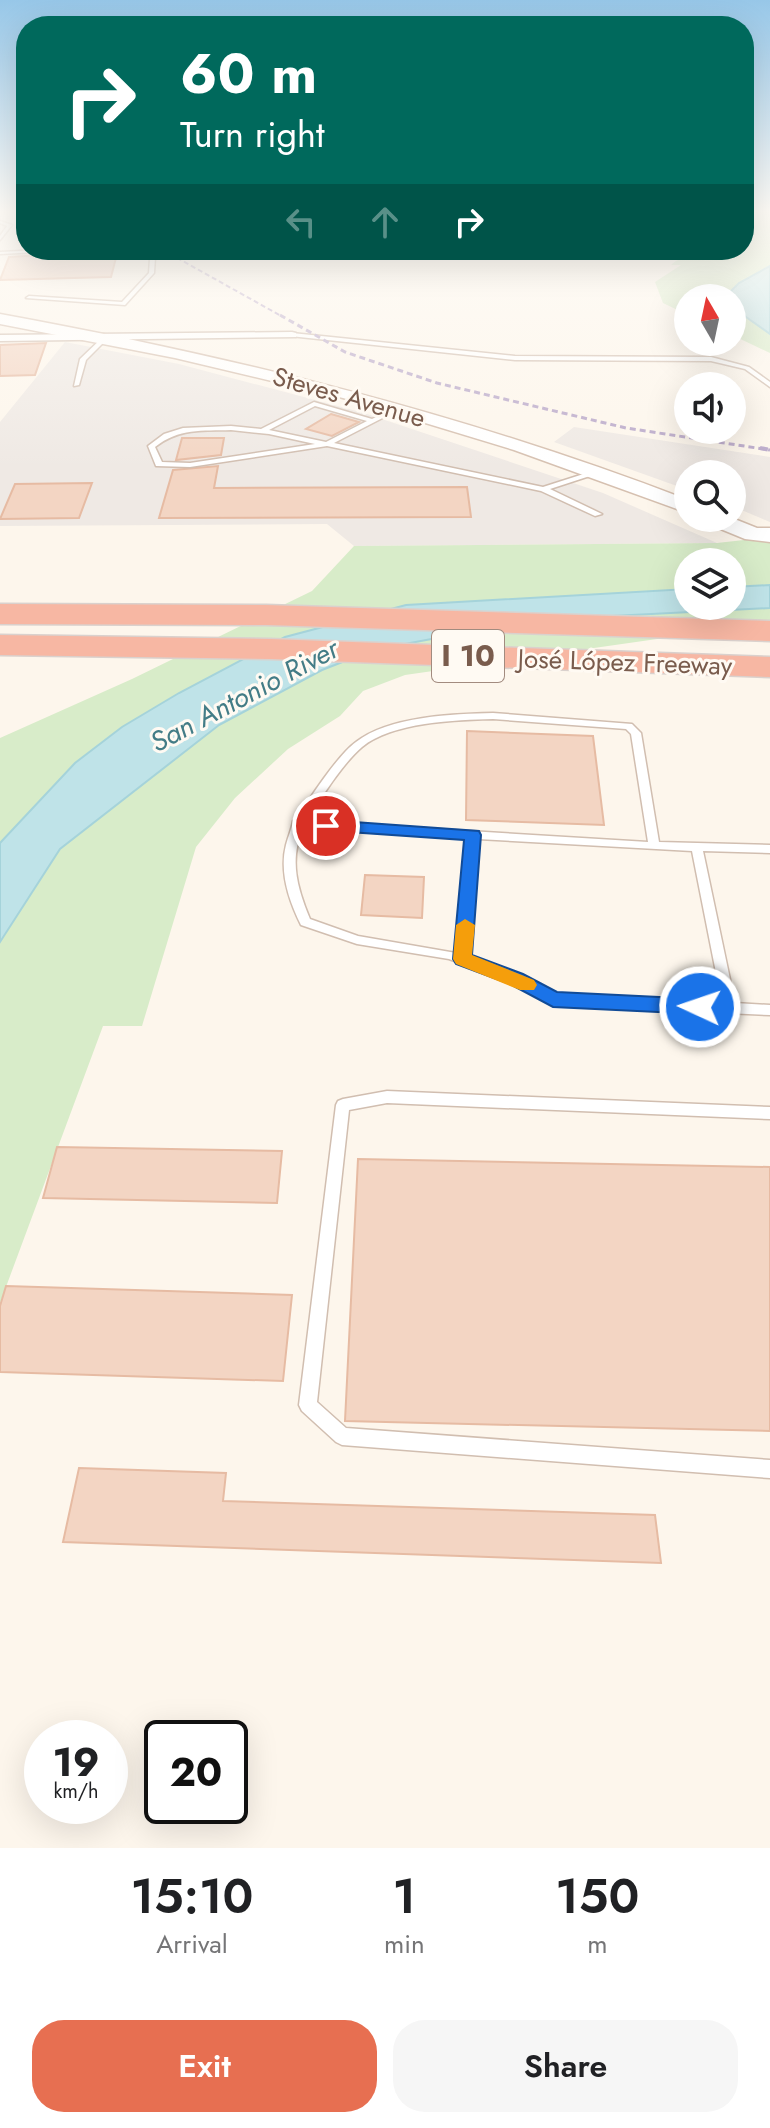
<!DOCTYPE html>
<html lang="en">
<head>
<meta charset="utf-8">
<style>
  body { margin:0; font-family:Jost,sans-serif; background:#f6f6f6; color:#202124; height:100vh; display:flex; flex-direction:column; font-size:30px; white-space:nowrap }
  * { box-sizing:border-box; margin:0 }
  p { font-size:26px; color:#757577 }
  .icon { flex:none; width:44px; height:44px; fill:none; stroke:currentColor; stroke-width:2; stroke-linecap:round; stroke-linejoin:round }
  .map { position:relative; height:1848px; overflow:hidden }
  .details { display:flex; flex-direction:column; background:#fff; flex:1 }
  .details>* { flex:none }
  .top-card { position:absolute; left:16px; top:16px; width:738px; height:244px; border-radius:32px; box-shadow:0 8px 32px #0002; background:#00695c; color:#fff; overflow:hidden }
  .needle { width:52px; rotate:351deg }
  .fabs { position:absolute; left:674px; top:284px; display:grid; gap:16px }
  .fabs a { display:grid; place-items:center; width:72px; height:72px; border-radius:50%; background:#fff; box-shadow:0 8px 32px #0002; font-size:40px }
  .speed { position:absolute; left:24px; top:1720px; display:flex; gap:16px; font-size:40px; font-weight:700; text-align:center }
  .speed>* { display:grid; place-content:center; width:104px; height:104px; border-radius:50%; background:#fff; box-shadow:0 8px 32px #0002; line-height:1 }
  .speed small { font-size:20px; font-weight:400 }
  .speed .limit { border:4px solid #111; border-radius:12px; background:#fff; color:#111 }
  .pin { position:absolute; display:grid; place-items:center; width:68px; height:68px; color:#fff; margin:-34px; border:4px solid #fff; border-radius:50%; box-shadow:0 2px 8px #0007 }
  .me { position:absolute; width:88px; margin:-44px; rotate:273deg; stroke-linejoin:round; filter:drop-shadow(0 0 6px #0008) }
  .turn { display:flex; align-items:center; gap:28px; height:168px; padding:0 32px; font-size:36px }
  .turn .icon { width:104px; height:104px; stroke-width:2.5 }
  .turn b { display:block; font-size:56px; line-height:68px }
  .lanes { display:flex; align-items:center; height:76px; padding:0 32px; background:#0003; justify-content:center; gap:40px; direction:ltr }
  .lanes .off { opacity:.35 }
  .eta { display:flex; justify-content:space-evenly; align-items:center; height:136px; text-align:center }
  .eta b { font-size:48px; font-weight:600; line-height:56px }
  .primary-button { display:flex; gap:16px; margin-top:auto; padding:16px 32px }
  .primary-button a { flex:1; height:92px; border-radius:32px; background:#e76f51; color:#fff; font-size:32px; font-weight:600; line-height:92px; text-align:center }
  .primary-button a+a { background:#f6f6f6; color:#202124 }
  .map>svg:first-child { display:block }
</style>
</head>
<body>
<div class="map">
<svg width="770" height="1848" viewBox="0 0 770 1848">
  <rect width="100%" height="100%" fill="#fdf6ec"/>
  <g fill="#efe9e4">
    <polygon points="65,342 179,364 364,413 603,493 717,543 354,546 327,524 0,526 0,422"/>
    <polygon points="574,427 770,457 770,522 732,506 732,474 688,474 688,490 554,442"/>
  </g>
  <g fill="#d8ecc9" fill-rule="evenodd">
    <path d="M745 211H770V353L732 335V298H688V315L663 303 655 282 681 265H671C685 251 725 250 744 250V232L749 223Z"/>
    <path d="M770 537V623L405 675 363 691 340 716 288 749 235 798 196 847 142 1026H103L0 1303V738L132 679 312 591 354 546 717 543ZM688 562H732V606H688Z"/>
  </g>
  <g fill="#bfe3e8" stroke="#a5d3da" stroke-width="2">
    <polygon points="770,266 770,334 732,307 732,298 727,295 739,283"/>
    <polygon points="770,585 770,608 533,620 373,650 322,670 219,725 60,849 0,942 0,843 75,763 122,727 179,693 285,637 406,605 688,589 688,606 732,606 732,587"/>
  </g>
  <g fill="#f3d5c3" stroke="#e6bba3" stroke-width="2">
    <polygon points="77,253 117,254 111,277 0,280 9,257"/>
    <polygon points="46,343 35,375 0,376 0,345"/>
    <polygon points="331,414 359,422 332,436 306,429"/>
    <polygon points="182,438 224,438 221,455 176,460"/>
    <polygon points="218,466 214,488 467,487 471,517 159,518 173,470"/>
    <polygon points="92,483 79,518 0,519 15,484"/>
    <polygon points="467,731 593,736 604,825 466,820"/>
    <polygon points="365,875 424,877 422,918 361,915"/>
    <polygon points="57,1147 282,1151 277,1203 43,1198"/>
    <polygon points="358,1159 770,1167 770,1431 345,1421"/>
    <polygon points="6,1286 292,1295 283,1381 0,1372 0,1306"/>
    <polygon points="79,1468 226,1473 223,1501 655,1515 661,1563 63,1542"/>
  </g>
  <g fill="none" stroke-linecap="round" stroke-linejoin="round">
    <g stroke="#d1beb0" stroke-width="3">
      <g id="service">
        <polygon points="0,221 12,225 0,240 0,236 7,226 0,223"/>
        <polygon points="40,250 79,250 0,254 0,252"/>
        <polygon points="138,250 143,250 155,257 154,273 125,305 26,298 29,296 122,302 149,273 150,259"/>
        <polygon points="292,333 515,356 711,357 749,367 770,382 770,387 745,369 711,361 515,360 290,336"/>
        <polygon points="103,337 108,338 86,360 79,385 74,386 80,359"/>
        <path d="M314 402 372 419 395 408 400 409 334 443 543 487 596 470V474L550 489 602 514 595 516 541 491 327 446 190 467 156 466 148 446 164 434 183 428 231 426 261 429ZM315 406 367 421 326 442 269 430ZM231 430 269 434 315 444 190 463 162 462 155 447C179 428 202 431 231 430Z"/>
        <path d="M493 713 632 724 641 733 659 842 770 845V853L703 851 735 1003 770 1005V1015L553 1005 513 982 449 959 357 944 301 925C289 901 279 872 286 845 288 837 292 828 293 821H296C308 800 338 755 356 742 389 716 453 714 493 713ZM493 719 626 729 631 734 648 842 307 821C319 800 344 762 362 747 392 722 456 720 493 719ZM303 828 467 838 456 953 358 936 310 919C297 888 289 860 303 828ZM478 839 692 851 722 1003 555 995 521 976 468 957Z"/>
        <polygon points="387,1091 770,1107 770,1119 387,1103 349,1110 317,1402 346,1428 770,1460 770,1478 342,1445 336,1442 302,1411 299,1405 336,1105 338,1101 343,1099"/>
      </g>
    </g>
    <g stroke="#d1beb0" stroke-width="3">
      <polygon id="minor" points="292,332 296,333 296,337 0,341 0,335"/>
    </g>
    <g stroke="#d6c0b0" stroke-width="3">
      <g id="secondary">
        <path d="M0 314C235 357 465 414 688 500V513L514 450 343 398 175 358 0 324Z"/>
        <polygon points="703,518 732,518 757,528 770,528 770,542 745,539 706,523"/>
      </g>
    </g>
    <g stroke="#dad1cd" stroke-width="3">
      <g id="motorway">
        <polygon points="0,604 266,605 770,621 770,641 266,625 0,624"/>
        <polygon points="0,635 270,639 770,657 770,677 270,659 0,655"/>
      </g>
    </g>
    <use href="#service" fill="#fff" fill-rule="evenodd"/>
    <use href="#minor" fill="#fff" fill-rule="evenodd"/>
    <use href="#secondary" fill="#fff" fill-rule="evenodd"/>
    <use href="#motorway" fill="#f7b7a3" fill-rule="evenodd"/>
    <polyline stroke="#b9a8c9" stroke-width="2" stroke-dasharray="5 3" stroke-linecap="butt" points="163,250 283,317"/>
    <polyline stroke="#b9a8c9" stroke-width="3" stroke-dasharray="6 4" stroke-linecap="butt" points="280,315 345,352 437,383 626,428 770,450"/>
    <polyline stroke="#b9a8c9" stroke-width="4" stroke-dasharray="8 5" stroke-linecap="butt" points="760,448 770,450"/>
  </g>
  <linearGradient id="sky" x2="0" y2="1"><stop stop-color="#97c7e8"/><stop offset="0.45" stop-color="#fefbf6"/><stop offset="1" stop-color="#fefbf6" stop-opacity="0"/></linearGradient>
  <rect width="770" height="469" fill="url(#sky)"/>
  <polygon fill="#1a73e8" stroke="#114b97" stroke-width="2" points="326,820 479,831 481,835 472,955 523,974 557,992 700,999 707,1001 710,1007 707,1012 700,1014 553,1007 510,984 456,964 453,959 464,840 320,830 318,826 320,822"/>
  <polygon fill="#f59e0b" points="465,919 475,925 472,955 534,980 537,985 534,990 520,990 456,964 453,959 456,925"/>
  <g text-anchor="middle" stroke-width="6" stroke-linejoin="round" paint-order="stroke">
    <g font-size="26" fill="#7a5c4d" stroke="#fffaf3">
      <text transform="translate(349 397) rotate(16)" y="9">Steves Avenue</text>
      <text transform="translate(625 662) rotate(2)" y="9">José López Freeway</text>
    </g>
    <g font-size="28" font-style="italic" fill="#437c86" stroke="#fffaf3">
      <text transform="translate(244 695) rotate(-28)" y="10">San Antonio River</text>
    </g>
    <rect fill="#fffaf3" stroke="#a28b7f" stroke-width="2" x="432" y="630" width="72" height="52" rx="6"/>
    <g font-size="30" font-weight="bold" fill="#7a5c4d">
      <text x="468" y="666">I 10</text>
    </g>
  </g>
</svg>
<div class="fabs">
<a><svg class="needle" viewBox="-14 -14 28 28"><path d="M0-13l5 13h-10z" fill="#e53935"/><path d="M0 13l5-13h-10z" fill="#757577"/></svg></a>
<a><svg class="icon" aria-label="sound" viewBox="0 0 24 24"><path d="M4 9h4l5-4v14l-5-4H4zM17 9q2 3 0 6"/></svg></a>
<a><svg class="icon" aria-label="search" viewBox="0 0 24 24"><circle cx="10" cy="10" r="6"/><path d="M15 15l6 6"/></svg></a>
<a><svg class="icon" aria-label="layers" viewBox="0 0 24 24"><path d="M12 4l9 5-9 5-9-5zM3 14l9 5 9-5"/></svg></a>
</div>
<div class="speed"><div>19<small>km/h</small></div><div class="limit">20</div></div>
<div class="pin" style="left:326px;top:826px;background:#d93025"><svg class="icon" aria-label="arrive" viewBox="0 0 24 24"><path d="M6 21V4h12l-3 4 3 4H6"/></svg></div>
<svg class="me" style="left:700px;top:1007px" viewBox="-20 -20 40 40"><circle r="17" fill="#1a73e8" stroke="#fff" stroke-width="3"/><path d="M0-11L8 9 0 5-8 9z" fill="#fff"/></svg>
<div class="top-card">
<div class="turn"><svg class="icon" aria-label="right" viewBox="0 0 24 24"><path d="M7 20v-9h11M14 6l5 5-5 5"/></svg><div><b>60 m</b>Turn right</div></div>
<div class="lanes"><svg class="icon off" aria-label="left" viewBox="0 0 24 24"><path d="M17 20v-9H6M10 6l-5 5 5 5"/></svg><svg class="icon off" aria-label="ahead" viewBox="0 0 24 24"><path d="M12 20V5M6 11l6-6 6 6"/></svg><svg class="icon" aria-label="right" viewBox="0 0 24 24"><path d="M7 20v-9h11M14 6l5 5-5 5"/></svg></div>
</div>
</div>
<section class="details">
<div class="eta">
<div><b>15:10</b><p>Arrival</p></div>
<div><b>1</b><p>min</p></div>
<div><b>150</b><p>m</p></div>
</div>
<div class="primary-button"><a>Exit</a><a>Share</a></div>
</section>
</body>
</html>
